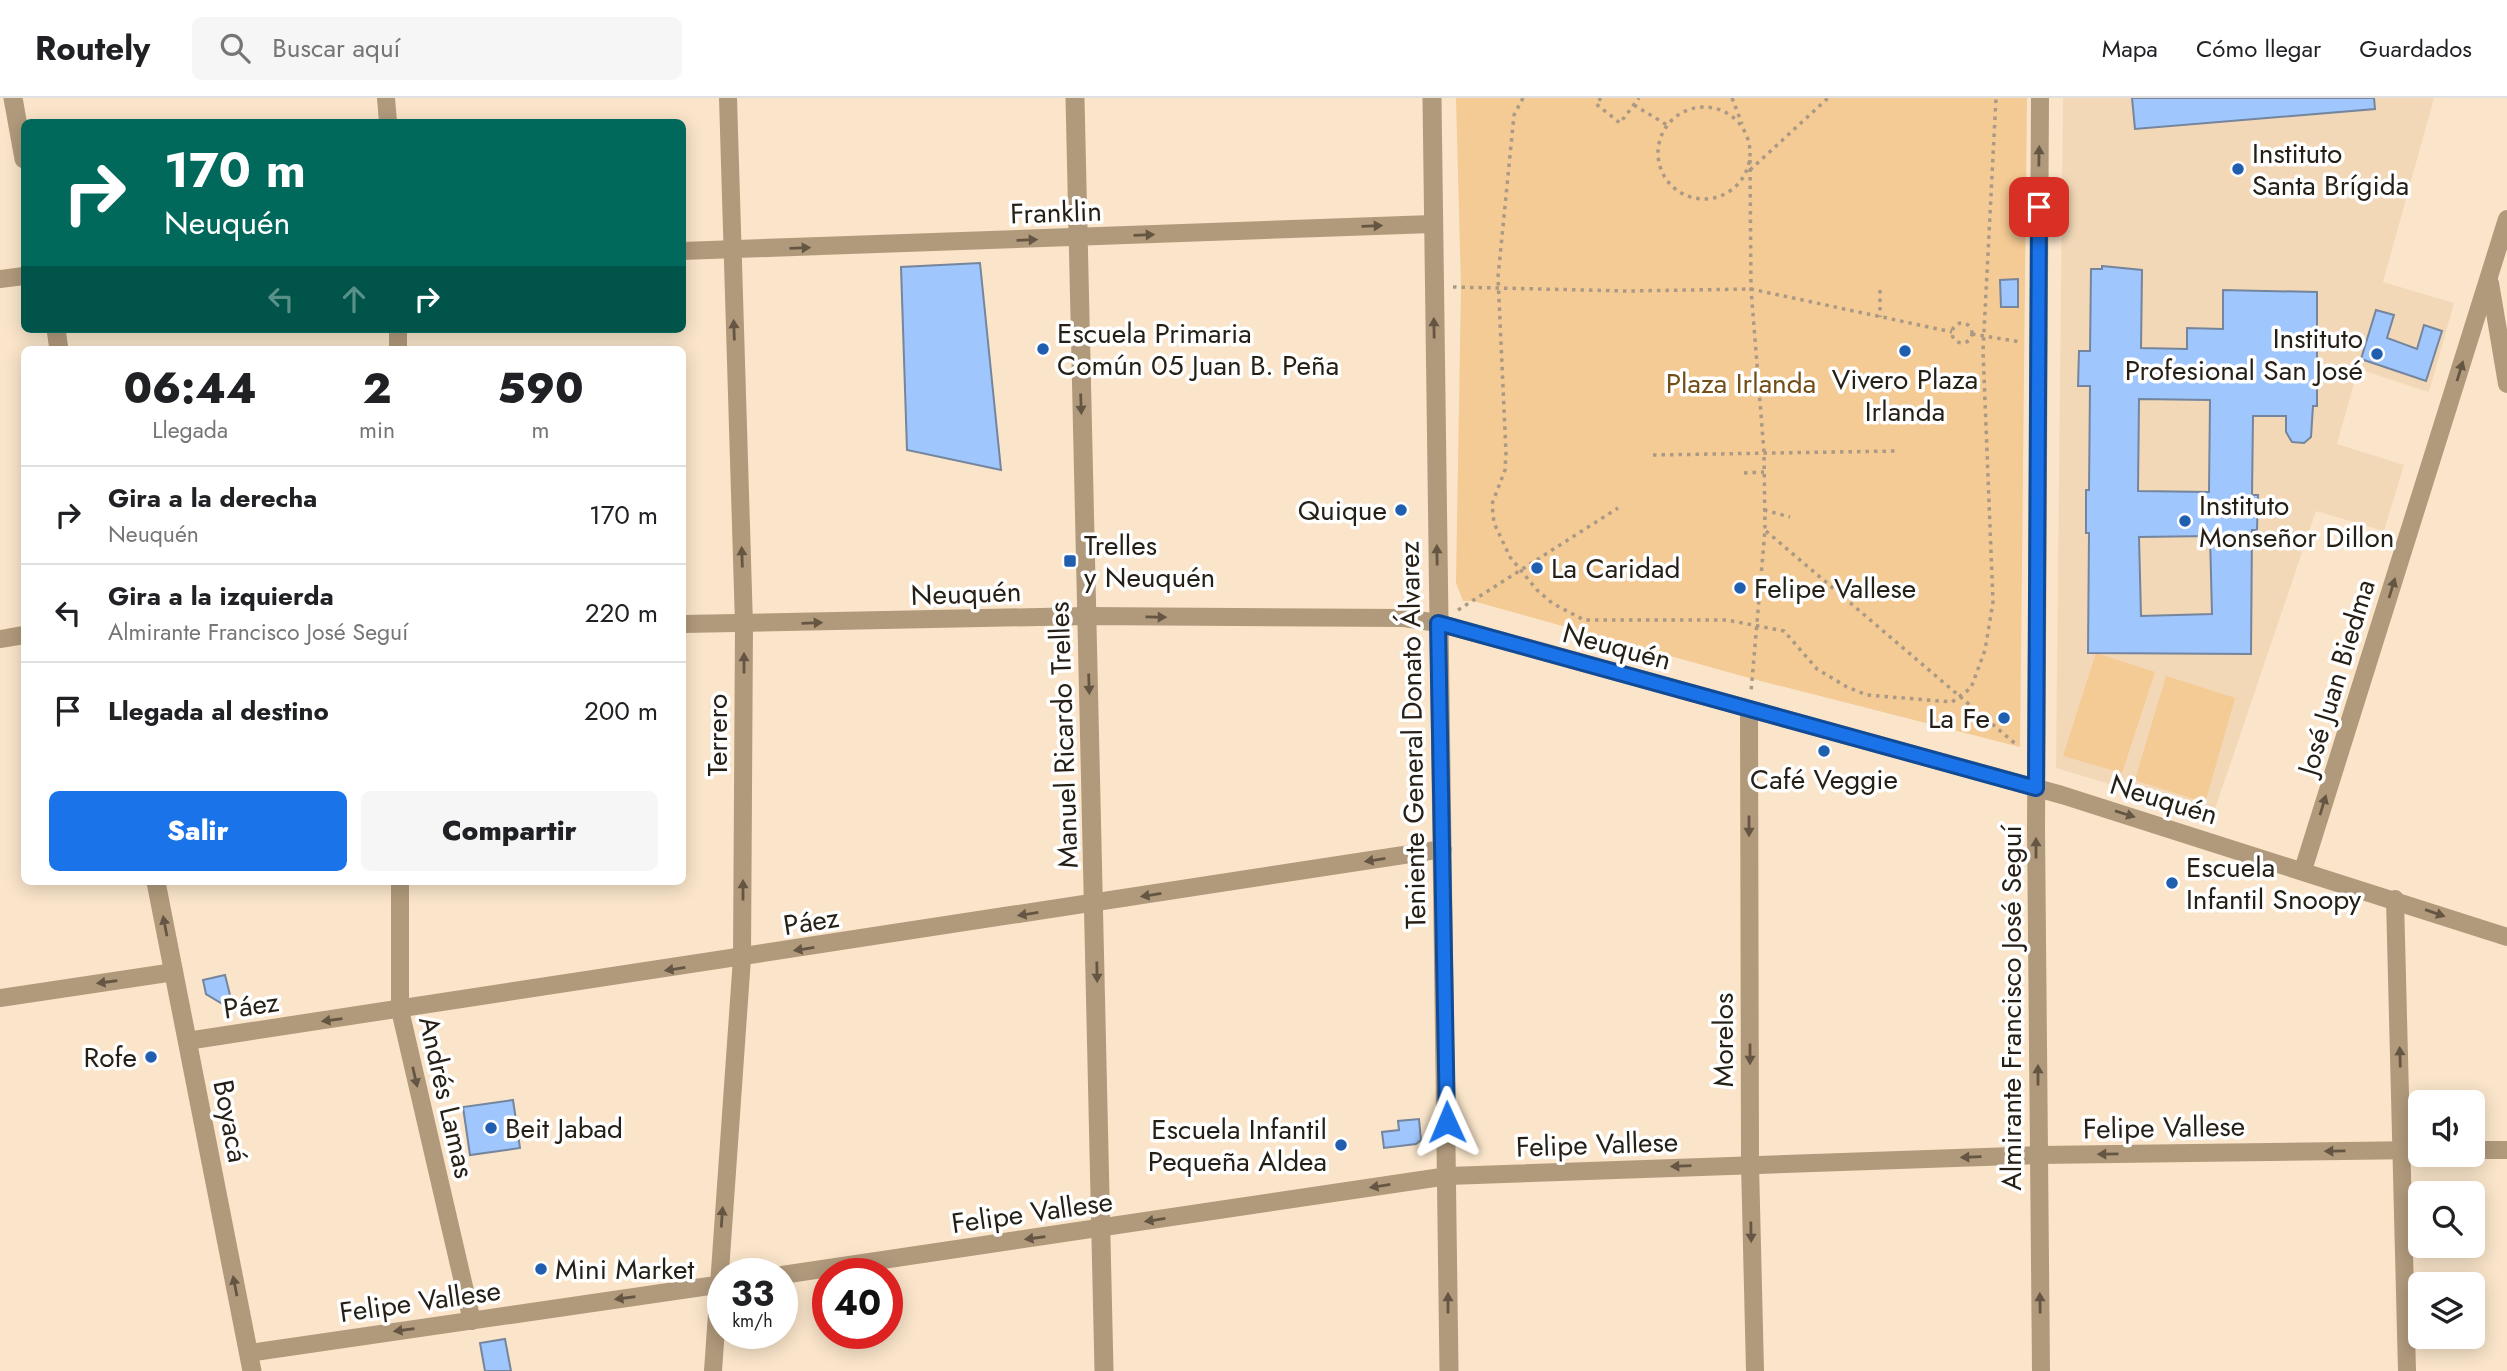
<!DOCTYPE html>
<html lang="es">
<head>
<meta charset="utf-8">
<style>
  body { margin:0; font-family:Jost,sans-serif; background:#f6f6f6; color:#202124; height:100vh; display:flex; flex-direction:column; font-size:26px; white-space:nowrap }
  * { box-sizing:border-box; margin:0 }
  p { font-size:23px; color:#757577 }
  .icon { flex:none; width:38px; height:38px; fill:none; stroke:currentColor; stroke-width:2; stroke-linecap:round; stroke-linejoin:round }
  .map { position:relative; flex:1; overflow:hidden }
  .sheet { position:absolute; left:21px; top:248px; width:665px; height:539px; display:flex; flex-direction:column; background:#fff; border-radius:10px; box-shadow:0 4px 18px #0003 }
  .sheet>* { flex:none }
  .top-card { position:absolute; left:21px; top:21px; width:665px; height:214px; border-radius:10px; box-shadow:0 4px 18px #0003; background:#00695c; color:#fff; overflow:hidden }
  .tools { position:absolute; left:2408px; top:992px; display:grid; gap:14px }
  .tools a { display:grid; place-items:center; width:77px; height:77px; border-radius:10px; background:#fff; box-shadow:0 4px 18px #0003; font-size:35px }
  .speed { position:absolute; left:707px; top:1160px; display:flex; gap:14px; font-size:35px; font-weight:700; text-align:center }
  .speed>* { display:grid; place-content:center; width:91px; height:91px; border-radius:50%; background:#fff; box-shadow:0 4px 18px #0003; line-height:1 }
  .speed small { font-size:18px; font-weight:400 }
  .speed .limit { border:10px solid #d22; background:#fff; color:#111 }
  .pin { position:absolute; display:grid; place-items:center; width:60px; height:60px; color:#fff; margin:-30px; border-radius:14px; box-shadow:0 4px 10px #0006 }
  .me { position:absolute; width:77px; margin:-38px; rotate:359deg; stroke-linejoin:round; filter:drop-shadow(0 0 5px #0008) }
  .turn { display:flex; align-items:center; gap:24px; height:147px; padding:0 28px; font-size:32px }
  .turn .icon { width:91px; height:91px; stroke-width:2.5 }
  .turn b { display:block; font-size:49px; line-height:60px }
  .lanes { display:flex; align-items:center; height:66px; padding:0 28px; background:#0003; justify-content:center; gap:35px; direction:ltr }
  .lanes .off { opacity:.35 }
  .eta { display:flex; justify-content:space-evenly; align-items:center; height:119px; text-align:center }
  .eta b { font-size:42px; font-weight:800; line-height:49px }
  .primary-button { display:flex; gap:14px; margin-top:auto; padding:14px 28px }
  .primary-button a { flex:1; height:80px; border-radius:10px; background:#1a73e8; color:#fff; font-size:28px; font-weight:800; line-height:80px; text-align:center }
  .primary-button a+a { background:#f6f6f6; color:#202124 }
  ul { padding:0; list-style:none }
  li { display:flex; align-items:center; gap:21px; height:98px; padding:0 28px; border-top:2px solid #e0e0e0 }
  li div { flex:1 }
  li b { display:block; font-size:26px }
  li em { font-style:normal }
  header { display:flex; align-items:center; gap:42px; box-sizing:border-box; height:98px; padding:0 35px; background:#fff; border-bottom:2px solid #e0e0e0 }
  header strong { font-size:33px }
  nav { display:flex; gap:38px; margin-inline-start:auto; font-size:24px }
  .search { width:490px; height:63px; background:#f6f6f6; display:flex; align-items:center; gap:18px; box-sizing:border-box; padding:0 24px; border-radius:10px; color:#757577; font-size:26px }
  .map>svg:first-child { display:block }
</style>
</head>
<body>
<header>
<strong>Routely</strong>
<div class="search"><svg class="icon" aria-label="search" viewBox="0 0 24 24"><circle cx="10" cy="10" r="6"/><path d="M15 15l6 6"/></svg>Buscar aquí</div>
<nav><a>Mapa</a><a>Cómo llegar</a><a>Guardados</a></nav>
</header>
<div class="map">
<svg width="2507" height="1273" viewBox="0 0 2507 1273">
  <rect width="100%" height="100%" fill="#fae5ca"/>
  <polygon fill="#f2d8b7" points="2063,0 2434,0 2383,184 2454,205 2429,294 2358,271 2337,346 2404,367 2384,433 2316,413 2213,717 2056,670"/>
  <g fill="#f4ca95">
    <polygon points="1456,0 2027,0 2020,649 1753,581 1473,503 1463,503 1456,485 1461,189"/>
    <polygon points="2096,555 2155,574 2122,675 2063,658"/>
    <polygon points="2166,578 2235,600 2205,705 2135,682"/>
  </g>
  <g fill="#9fc6fd" stroke="#74859d" stroke-width="2" fill-rule="evenodd">
    <polygon points="2132,0 2374,0 2375,11 2135,31"/>
    <polygon points="980,165 1001,372 907,352 901,169"/>
    <path d="M2102 168 2142 172 2141 250 2187 251V230L2223 231V192L2317 194V308H2313L2311 339 2304 345 2292 344 2286 334V318H2253L2252 397H2258L2257 432H2252L2251 556 2088 555 2089 435H2086V392H2089L2090 288H2078L2079 253H2090L2091 171H2102ZM2139 301 2210 302 2209 394 2138 393ZM2210 438 2212 516 2141 518 2139 439Z"/>
    <polygon points="2018,181 2018,209 2001,209 2000,182"/>
    <polygon points="2376,212 2394,217 2387,240 2417,251 2424,227 2442,233 2426,283 2361,261"/>
    <polygon points="225,877 234,913 206,896 203,882"/>
    <polygon points="513,1002 520,1050 470,1057 463,1009"/>
    <polygon points="1419,1021 1421,1042 1416,1046 1384,1050 1382,1034 1399,1032 1398,1023"/>
    <polygon points="505,1241 511,1273 485,1273 480,1245"/>
  </g>
  <g fill="none" stroke-linecap="round" stroke-linejoin="round">
    <g stroke="#aa9a85" stroke-width="3.5" stroke-dasharray="3.5 5" stroke-linecap="butt">
      <polyline points="1523,0 1514,17 1498,179 1506,355 1505,372 1492,406 1494,425 1510,459 1537,492 1552,505 1584,522 1727,522 1784,533 1817,571 1847,589 1867,597 1952,604 1971,590 1985,552 1993,504 1983,253 1996,0"/>
      <polyline points="1601,0 1596,6 1620,25 1639,0"/>
      <polyline points="1732,0 1742,26"/>
      <polyline points="1634,7 1667,27"/>
      <circle cx="1704" cy="55" r="46"/>
      <polyline points="1750,62 1751,191 1764,354 1765,432 1751,594"/>
      <polyline points="1750,72 1828,0"/>
      <polyline points="1453,189 1628,193 1751,191 1952,234"/>
      <polyline points="1880,192 1880,219"/>
      <circle cx="1962" cy="235" r="10"/>
      <polyline points="1972,236 2021,244"/>
      <polyline points="1653,357 1895,353"/>
      <polyline points="1744,375 1764,374"/>
      <polyline points="1764,412 1790,419"/>
      <polyline points="1766,433 2018,648"/>
      <polyline points="1458,512 1618,410"/>
    </g>
    <g stroke="#b19a7c" stroke-width="18">
      <polyline points="386,0 388,24"/>
      <polyline points="2040,0 2036,731 2041,1273"/>
      <polyline points="682,153 1432,126"/>
      <polyline points="0,181 24,178"/>
      <polyline points="2490,185 2507,286"/>
      <polyline points="398,231 398,252"/>
      <polyline points="682,526 1087,518 1404,520 1438,525 2062,697 2507,839"/>
      <polyline points="0,541 24,537"/>
      <polyline points="1749,611 1750,1066 1755,1273"/>
      <polyline points="2303,772 2507,121"/>
      <polyline points="400,784 400,912 472,1223"/>
      <polyline points="2395,801 2407,1273"/>
      <polyline points="0,900 174,874"/>
      <polyline points="187,943 1443,751"/>
      <polyline points="2473,1052 2507,1052"/>
      <polyline points="782,1177 1448,1078 2039,1057 2420,1052"/>
      <polyline points="249,1255 723,1186"/>
      <polyline points="713,1273 742,860 744,527 728,0"/>
    </g>
    <g stroke="#b19a7c" stroke-width="19">
      <polyline points="13,0 24,61"/>
      <polyline points="1075,0 1104,1273"/>
      <polyline points="1432,0 1449,1273"/>
      <polyline points="56,231 59,252"/>
      <polyline points="156,784 252,1273"/>
    </g>
  </g>
  <defs><path id="oneway-solid" d="M-6-.8H1V-3.2L6.5 0L1 3.2V.8H-6Z" transform="scale(1.75)"/></defs>
  <g fill="#655643">
    <use href="#oneway-solid" transform="translate(2039 58) rotate(-89)"/>
    <use href="#oneway-solid" transform="translate(1372 128) rotate(-2)"/>
    <use href="#oneway-solid" transform="translate(1144 137) rotate(-2)"/>
    <use href="#oneway-solid" transform="translate(1027 142) rotate(-2)"/>
    <use href="#oneway-solid" transform="translate(800 150) rotate(-2)"/>
    <use href="#oneway-solid" transform="translate(1434 230) rotate(-91)"/>
    <use href="#oneway-solid" transform="translate(734 232) rotate(-92)"/>
    <use href="#oneway-solid" transform="translate(2460 273) rotate(-73)"/>
    <use href="#oneway-solid" transform="translate(1081 306) rotate(88)"/>
    <use href="#oneway-solid" transform="translate(1437 457) rotate(-91)"/>
    <use href="#oneway-solid" transform="translate(742 459) rotate(-92)"/>
    <use href="#oneway-solid" transform="translate(2392 490) rotate(-73)"/>
    <use href="#oneway-solid" transform="translate(1156 519) rotate(1)"/>
    <use href="#oneway-solid" transform="translate(812 525) rotate(-2)"/>
    <use href="#oneway-solid" transform="translate(744 565) rotate(-90)"/>
    <use href="#oneway-solid" transform="translate(1089 586) rotate(88)"/>
    <use href="#oneway-solid" transform="translate(2323 707) rotate(-73)"/>
    <use href="#oneway-solid" transform="translate(2125 716) rotate(17)"/>
    <use href="#oneway-solid" transform="translate(1749 728) rotate(90)"/>
    <use href="#oneway-solid" transform="translate(2036 750) rotate(-90)"/>
    <use href="#oneway-solid" transform="translate(1375 762) rotate(171)"/>
    <use href="#oneway-solid" transform="translate(743 792) rotate(-90)"/>
    <use href="#oneway-solid" transform="translate(1151 797) rotate(171)"/>
    <use href="#oneway-solid" transform="translate(2435 815) rotate(19)"/>
    <use href="#oneway-solid" transform="translate(1028 816) rotate(171)"/>
    <use href="#oneway-solid" transform="translate(165 828) rotate(-101)"/>
    <use href="#oneway-solid" transform="translate(804 851) rotate(171)"/>
    <use href="#oneway-solid" transform="translate(675 871) rotate(171)"/>
    <use href="#oneway-solid" transform="translate(1097 874) rotate(89)"/>
    <use href="#oneway-solid" transform="translate(107 884) rotate(172)"/>
    <use href="#oneway-solid" transform="translate(332 922) rotate(172)"/>
    <use href="#oneway-solid" transform="translate(1750 956) rotate(90)"/>
    <use href="#oneway-solid" transform="translate(2400 959) rotate(-92)"/>
    <use href="#oneway-solid" transform="translate(2038 977) rotate(-90)"/>
    <use href="#oneway-solid" transform="translate(415 979) rotate(77)"/>
    <use href="#oneway-solid" transform="translate(2335 1053) rotate(179)"/>
    <use href="#oneway-solid" transform="translate(2108 1056) rotate(179)"/>
    <use href="#oneway-solid" transform="translate(1971 1059) rotate(178)"/>
    <use href="#oneway-solid" transform="translate(1681 1068) rotate(178)"/>
    <use href="#oneway-solid" transform="translate(1380 1088) rotate(171)"/>
    <use href="#oneway-solid" transform="translate(722 1119) rotate(-86)"/>
    <use href="#oneway-solid" transform="translate(1155 1122) rotate(171)"/>
    <use href="#oneway-solid" transform="translate(1751 1134) rotate(89)"/>
    <use href="#oneway-solid" transform="translate(1035 1140) rotate(172)"/>
    <use href="#oneway-solid" transform="translate(235 1188) rotate(-101)"/>
    <use href="#oneway-solid" transform="translate(625 1200) rotate(172)"/>
    <use href="#oneway-solid" transform="translate(1448 1205) rotate(-90)"/>
    <use href="#oneway-solid" transform="translate(2040 1205) rotate(-91)"/>
    <use href="#oneway-solid" transform="translate(404 1232) rotate(172)"/>
  </g>
  <g fill="none" stroke-linecap="round" stroke-linejoin="round">
    <g stroke="#114b97" stroke-width="18">
      <polyline id="route" points="1447,1024 1438,525 2036,690 2039,109"/>
    </g>
    <use href="#route" stroke="#1a73e8" stroke-width="12"/>
  </g>
  <g fill="#205eb0" stroke="#fff" stroke-width="2.5">
    <circle cx="2238" cy="71" r="7"/>
    <circle cx="1043" cy="251" r="7"/>
    <circle cx="1905" cy="253" r="7"/>
    <circle cx="2377" cy="256" r="7"/>
    <circle cx="1401" cy="412" r="7"/>
    <circle cx="2185" cy="423" r="7"/>
    <rect x="1063" y="456" width="14" height="14" rx="3.5"/>
    <circle cx="1537" cy="470" r="7"/>
    <circle cx="1740" cy="490" r="7"/>
    <circle cx="2004" cy="620" r="7"/>
    <circle cx="1824" cy="653" r="7"/>
    <circle cx="2172" cy="785" r="7"/>
    <circle cx="151" cy="959" r="7"/>
    <circle cx="491" cy="1030" r="7"/>
    <circle cx="1341" cy="1047" r="7"/>
    <circle cx="541" cy="1171" r="7"/>
  </g>
  <g text-anchor="middle" stroke-width="7" stroke-linejoin="round" paint-order="stroke">
    <g font-size="28" fill="#261f15" stroke="#fff" text-anchor="start">
      <text x="2252" y="65">Instituto<tspan x="2252" dy="32">Santa Brígida</tspan></text>
      <text x="1057" y="245">Escuela Primaria<tspan x="1057" dy="32">Común 05 Juan B. Peña</tspan></text>
      <text x="2363" y="250" text-anchor="end">Instituto<tspan x="2363" dy="32">Profesional San José</tspan></text>
      <text x="1905" y="291" text-anchor="middle">Vivero Plaza<tspan x="1905" dy="32">Irlanda</tspan></text>
      <text x="2199" y="417">Instituto<tspan x="2199" dy="32">Monseñor Dillon</tspan></text>
      <text x="1387" y="422" text-anchor="end">Quique</text>
      <text x="1084" y="457">Trelles<tspan x="1084" dy="32">y Neuquén</tspan></text>
      <text x="1551" y="480">La Caridad</text>
      <text x="1754" y="500">Felipe Vallese</text>
      <text x="1990" y="630" text-anchor="end">La Fe</text>
      <text x="1824" y="691" text-anchor="middle">Café Veggie</text>
      <text x="2186" y="779">Escuela<tspan x="2186" dy="32">Infantil Snoopy</tspan></text>
      <text x="137" y="969" text-anchor="end">Rofe</text>
      <text x="505" y="1040">Beit Jabad</text>
      <text x="1327" y="1041" text-anchor="end">Escuela Infantil<tspan x="1327" dy="32">Pequeña Aldea</tspan></text>
      <text x="555" y="1181">Mini Market</text>
    </g>
    <g font-size="28" fill="#261f15" stroke="#fff">
      <text transform="translate(1056 114) rotate(-2)" y="10">Franklin</text>
      <text transform="translate(966 495) rotate(-2)" y="10">Neuquén</text>
      <text transform="translate(1617 548) rotate(15)" y="10">Neuquén</text>
      <text transform="translate(2336 579) rotate(-73)" y="10">José Juan Biedma</text>
      <text transform="translate(717 637) rotate(-90)" y="10">Terrero</text>
      <text transform="translate(1063 637) rotate(-92)" y="10">Manuel Ricardo Trelles</text>
      <text transform="translate(1412 637) rotate(-91)" y="10">Teniente General Donato Álvarez</text>
      <text transform="translate(2164 701) rotate(17)" y="10">Neuquén</text>
      <text transform="translate(811 823) rotate(-9)" y="10">Páez</text>
      <text transform="translate(251 907) rotate(-8)" y="10">Páez</text>
      <text transform="translate(2011 910) rotate(-90)" y="10">Almirante Francisco José Seguí</text>
      <text transform="translate(1723 942) rotate(-90)" y="10">Morelos</text>
      <text transform="translate(447 999) rotate(77)" y="10">Andrés Lamas</text>
      <text transform="translate(231 1023) rotate(79)" y="10">Boyacá</text>
      <text transform="translate(2164 1029) rotate(-1)" y="10">Felipe Vallese</text>
      <text transform="translate(1597 1046) rotate(-2)" y="10">Felipe Vallese</text>
      <text transform="translate(1032 1114) rotate(-8)" y="10">Felipe Vallese</text>
      <text transform="translate(420 1203) rotate(-8)" y="10">Felipe Vallese</text>
    </g>
    <g font-size="28" fill="#734f18" stroke="#fff">
      <text x="1741" y="295">Plaza Irlanda</text>
    </g>
  </g>
</svg>
<div class="tools">
<a><svg class="icon" aria-label="sound" viewBox="0 0 24 24"><path d="M4 9h4l5-4v14l-5-4H4zM17 9q2 3 0 6"/></svg></a>
<a><svg class="icon" aria-label="search" viewBox="0 0 24 24"><circle cx="10" cy="10" r="6"/><path d="M15 15l6 6"/></svg></a>
<a><svg class="icon" aria-label="layers" viewBox="0 0 24 24"><path d="M12 4l9 5-9 5-9-5zM3 14l9 5 9-5"/></svg></a>
</div>
<div class="speed"><div>33<small>km/h</small></div><div class="limit">40</div></div>
<div class="pin" style="left:2039px;top:109px;background:#d93025"><svg class="icon" aria-label="arrive" viewBox="0 0 24 24"><path d="M6 21V4h12l-3 4 3 4H6"/></svg></div>
<svg class="me" style="left:1447px;top:1024px" viewBox="-20 -20 40 40"><path d="M0-17L14 15 0 8-14 15z" fill="#1a73e8" stroke="#fff" stroke-width="4"/></svg>
<div class="top-card">
<div class="turn"><svg class="icon" aria-label="right" viewBox="0 0 24 24"><path d="M7 20v-9h11M14 6l5 5-5 5"/></svg><div><b>170 m</b>Neuquén</div></div>
<div class="lanes"><svg class="icon off" aria-label="left" viewBox="0 0 24 24"><path d="M17 20v-9H6M10 6l-5 5 5 5"/></svg><svg class="icon off" aria-label="ahead" viewBox="0 0 24 24"><path d="M12 20V5M6 11l6-6 6 6"/></svg><svg class="icon" aria-label="right" viewBox="0 0 24 24"><path d="M7 20v-9h11M14 6l5 5-5 5"/></svg></div>
</div>
<section class="sheet">
<div class="eta">
<div><b>06:44</b><p>Llegada</p></div>
<div><b>2</b><p>min</p></div>
<div><b>590</b><p>m</p></div>
</div>
<ul>
<li><svg class="icon" aria-label="right" viewBox="0 0 24 24"><path d="M7 20v-9h11M14 6l5 5-5 5"/></svg><div><b>Gira a la derecha</b><p>Neuquén</p></div><em>170 m</em></li>
<li><svg class="icon" aria-label="left" viewBox="0 0 24 24"><path d="M17 20v-9H6M10 6l-5 5 5 5"/></svg><div><b>Gira a la izquierda</b><p>Almirante Francisco José Seguí</p></div><em>220 m</em></li>
<li><svg class="icon" aria-label="arrive" viewBox="0 0 24 24"><path d="M6 21V4h12l-3 4 3 4H6"/></svg><div><b>Llegada al destino</b></div><em>200 m</em></li>
</ul>
<div class="primary-button"><a>Salir</a><a>Compartir</a></div>
</section>
</div>
</body>
</html>
